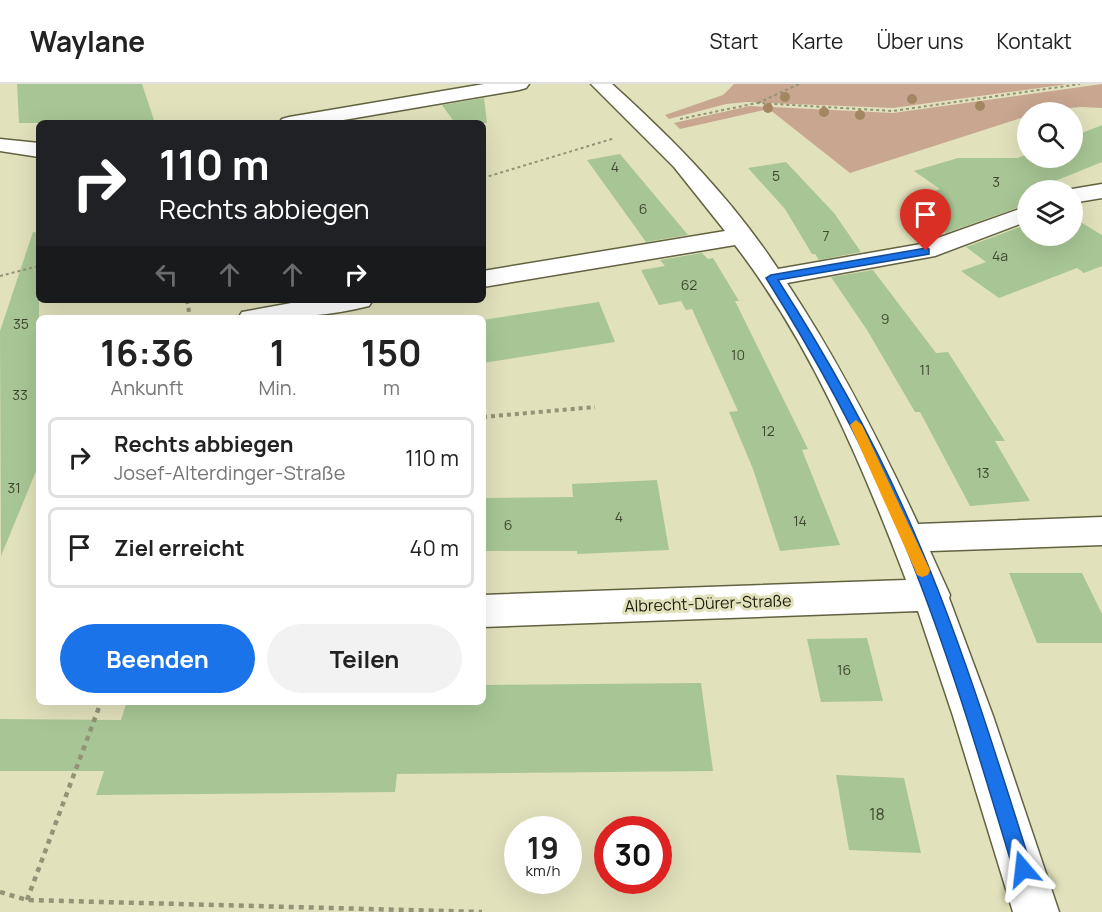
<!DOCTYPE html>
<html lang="de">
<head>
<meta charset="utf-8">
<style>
  body { margin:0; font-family:Manrope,sans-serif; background:#f2f2f2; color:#222; height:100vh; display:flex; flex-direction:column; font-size:22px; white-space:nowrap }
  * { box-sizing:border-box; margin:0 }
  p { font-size:20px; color:#767676 }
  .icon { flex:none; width:33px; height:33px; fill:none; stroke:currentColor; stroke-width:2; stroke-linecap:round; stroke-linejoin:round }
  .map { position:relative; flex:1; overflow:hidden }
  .drawer { position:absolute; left:36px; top:231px; width:450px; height:390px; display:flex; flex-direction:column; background:#fff; border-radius:9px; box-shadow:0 6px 24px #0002 }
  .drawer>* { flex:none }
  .hud { position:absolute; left:36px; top:36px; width:450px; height:183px; border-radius:9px; box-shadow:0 6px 24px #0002; background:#202124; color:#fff; overflow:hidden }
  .fabs { position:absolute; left:1017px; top:18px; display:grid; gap:12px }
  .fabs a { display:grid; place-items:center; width:66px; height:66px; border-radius:50%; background:#fff; box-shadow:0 6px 24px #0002; font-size:30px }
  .speed { position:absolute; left:504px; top:732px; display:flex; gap:12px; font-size:30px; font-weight:700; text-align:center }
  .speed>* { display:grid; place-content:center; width:78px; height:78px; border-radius:50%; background:#fff; box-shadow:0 6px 24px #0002; line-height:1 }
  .speed small { font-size:15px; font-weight:400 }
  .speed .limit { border:9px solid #d22; background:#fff; color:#111 }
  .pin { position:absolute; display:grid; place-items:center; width:51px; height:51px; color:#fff; margin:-62px -26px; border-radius:50% 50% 50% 0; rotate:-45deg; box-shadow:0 0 6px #0007 }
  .pin .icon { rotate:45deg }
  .me { position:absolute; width:66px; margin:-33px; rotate:343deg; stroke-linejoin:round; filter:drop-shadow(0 0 4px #0008) }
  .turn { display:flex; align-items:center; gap:21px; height:126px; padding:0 24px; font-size:27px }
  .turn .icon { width:78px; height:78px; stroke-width:2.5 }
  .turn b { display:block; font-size:42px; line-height:51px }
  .lanes { display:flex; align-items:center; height:57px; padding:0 24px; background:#0003; justify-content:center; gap:30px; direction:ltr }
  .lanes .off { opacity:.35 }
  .eta { display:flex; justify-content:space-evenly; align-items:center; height:102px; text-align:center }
  .eta b { font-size:36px; font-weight:700; line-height:42px }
  .primary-button { display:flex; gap:12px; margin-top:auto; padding:12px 24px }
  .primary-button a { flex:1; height:69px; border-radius:36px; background:#1a73e8; color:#fff; font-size:24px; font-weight:700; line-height:69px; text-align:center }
  .primary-button a+a { background:#f2f2f2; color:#222 }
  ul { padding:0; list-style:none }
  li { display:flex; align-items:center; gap:18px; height:81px; margin:0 12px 9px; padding:0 12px; border:3px solid #e0e0e0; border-radius:9px }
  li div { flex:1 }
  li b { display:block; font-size:22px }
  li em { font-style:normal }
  header { display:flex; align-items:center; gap:36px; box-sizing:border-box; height:84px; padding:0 30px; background:#fff; border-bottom:2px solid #e0e0e0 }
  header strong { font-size:28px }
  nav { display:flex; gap:33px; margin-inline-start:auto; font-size:21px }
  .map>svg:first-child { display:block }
</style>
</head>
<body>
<header>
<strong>Waylane</strong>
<nav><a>Start</a><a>Karte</a><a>Über uns</a><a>Kontakt</a></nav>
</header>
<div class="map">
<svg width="1102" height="828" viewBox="0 0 1102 828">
  <rect width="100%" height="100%" fill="#e1e1bc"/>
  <g fill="#c8a690">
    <polygon points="734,0 1068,0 893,24 746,18 726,20 669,35 665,31 723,11"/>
    <polygon points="1102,0 1102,24 1081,23 1028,28 1027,32 850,89 769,25 680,45 674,39 750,22 893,29"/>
  </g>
  <g fill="#a8c695">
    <polygon points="17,0 142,0 155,39 19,39"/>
    <polygon points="484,14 487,39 455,39 442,21"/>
    <polygon points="1102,41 1102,78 1033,106 1028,106 1028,120 946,149 903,117 940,105 914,87 958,74 1018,74 1028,70 1028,74 1072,74 1072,53"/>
    <polygon points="620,70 688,151 646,158 587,76"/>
    <polygon points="786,78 834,129 861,168 819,176 815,170 812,170 785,125 748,84"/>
    <polygon points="1072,133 1102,151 1102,182 1084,189 1077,184 999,214 961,187 986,178 966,163 1028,140 1028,152 1072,152"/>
    <polygon points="33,148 39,149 39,380 1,472 0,247"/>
    <polygon points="702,169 708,175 713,174 739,217 735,217 808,365 802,366 840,461 780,467 753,385 729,328 738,327 692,225 686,226 681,217 659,221 641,186 665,182 660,176"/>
    <polygon points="873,186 936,269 948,268 1005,357 995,357 1030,417 970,422 920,328 915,328 867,246 831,193"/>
    <polygon points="599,218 615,258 483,279 483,236"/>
    <polygon points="657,396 669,466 577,470 577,467 483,467 483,414 573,413 572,400"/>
    <polygon points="1009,489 1082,489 1102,530 1102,559 1037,559"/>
    <polygon points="867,554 883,617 821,618 807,555"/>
    <polygon points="701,599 713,687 397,690 395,708 96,711 104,687 0,687 0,635 121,636 126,620 483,618 483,601"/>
    <polygon points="836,691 904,694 921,769 849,766"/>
  </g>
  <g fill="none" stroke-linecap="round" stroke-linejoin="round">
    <g stroke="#626241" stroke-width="3">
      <g id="minor">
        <polygon points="484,0 529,0 526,4 519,6 326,39 279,39 282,35 289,33"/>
        <path d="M591 0H612C674 56 732 115 778 185L921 160 1028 122V137L935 172 787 199C838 276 879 356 918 440L1102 433V461L930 467 950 511 949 514 993 632 1059 828H1013L953 632 918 527 483 543V511L906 496C862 380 811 260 735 161L483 203V187L725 147 674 83Z"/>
        <polygon points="0,55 39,59 39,73 0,67"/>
        <polygon points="1102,100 1102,114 1072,119 1072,106 1066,106"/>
        <path d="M308 216H373L369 222C326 233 283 234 238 234L242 228Z"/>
      </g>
    </g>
    <g stroke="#939377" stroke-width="2" stroke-dasharray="3 3" stroke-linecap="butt">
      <polyline points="758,19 799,0"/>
      <polyline points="680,35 757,19 893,27 1080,0"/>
      <polyline points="483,94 615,54"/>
      <polyline points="0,192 39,182"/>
    </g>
    <g stroke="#939377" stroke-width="4" stroke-dasharray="4 4" stroke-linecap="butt">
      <polyline points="187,216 190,234"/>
      <polyline points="483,333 595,323"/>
    </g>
    <g stroke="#939377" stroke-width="4.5" stroke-dasharray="5 5" stroke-linecap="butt">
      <polyline points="0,808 27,816 482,828"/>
      <polyline points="27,816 101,618"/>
    </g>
    <use href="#minor" fill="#fff" fill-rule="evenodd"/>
  </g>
  <g fill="#a28762">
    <circle cx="785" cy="13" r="5"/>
    <circle cx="912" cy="15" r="5"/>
    <circle cx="980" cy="22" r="5"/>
    <circle cx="768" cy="24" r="5"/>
    <circle cx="824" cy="28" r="5"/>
    <circle cx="860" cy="31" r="5"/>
  </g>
  <path fill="#1a73e8" stroke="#114b97" stroke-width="1.5" d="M926 164 929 165V170L778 196C831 279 879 365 917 455 963 562 997 674 1032 785L1029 792 1023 794 1016 792 1013 785C980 675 947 563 903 456 866 365 818 277 766 194L771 191Z"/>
  <polygon fill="#f59e0b" points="856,336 862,341 930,486 928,491 922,493 917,491 915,486 850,341"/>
  <g text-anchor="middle" stroke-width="6" stroke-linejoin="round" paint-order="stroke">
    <g font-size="14" fill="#404730">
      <text x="615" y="88">4</text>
      <text x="776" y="97">5</text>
      <text x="996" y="103">3</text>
      <text x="643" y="130">6</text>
      <text x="826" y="157">7</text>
      <text x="1000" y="177">4a</text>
      <text x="689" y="206">62</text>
      <text x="885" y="240">9</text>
      <text x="21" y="245">35</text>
      <text x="738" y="276">10</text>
      <text x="925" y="291">11</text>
      <text x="20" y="316">33</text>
      <text x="768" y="352">12</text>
      <text x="983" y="394">13</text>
      <text x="14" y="409">31</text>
      <text x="619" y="438">4</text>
      <text x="800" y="442">14</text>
      <text x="508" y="446">6</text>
      <text x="844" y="591">16</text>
    </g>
    <g font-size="16" fill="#1d1d0f" stroke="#e1e1bc">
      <text transform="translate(708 519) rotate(-2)" y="6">Albrecht-Dürer-Straße</text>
    </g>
    <g font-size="16" fill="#404730">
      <text x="877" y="736">18</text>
    </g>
  </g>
</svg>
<div class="fabs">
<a><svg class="icon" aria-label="search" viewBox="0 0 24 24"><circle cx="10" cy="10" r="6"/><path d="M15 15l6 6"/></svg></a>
<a><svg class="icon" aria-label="layers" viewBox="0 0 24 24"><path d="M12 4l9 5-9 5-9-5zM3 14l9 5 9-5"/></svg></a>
</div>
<div class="speed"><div>19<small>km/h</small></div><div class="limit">30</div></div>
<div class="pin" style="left:926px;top:167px;background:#d93025"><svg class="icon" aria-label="arrive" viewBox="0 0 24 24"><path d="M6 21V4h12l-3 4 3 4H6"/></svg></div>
<svg class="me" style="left:1023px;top:785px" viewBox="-20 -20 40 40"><path d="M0-17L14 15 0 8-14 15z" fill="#1a73e8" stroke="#fff" stroke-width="4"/></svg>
<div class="hud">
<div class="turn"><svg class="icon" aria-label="right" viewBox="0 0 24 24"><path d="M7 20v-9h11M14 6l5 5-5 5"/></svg><div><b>110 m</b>Rechts abbiegen</div></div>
<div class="lanes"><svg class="icon off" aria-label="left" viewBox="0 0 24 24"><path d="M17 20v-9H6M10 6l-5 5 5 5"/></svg><svg class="icon off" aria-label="ahead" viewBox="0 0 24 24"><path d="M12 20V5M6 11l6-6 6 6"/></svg><svg class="icon off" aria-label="ahead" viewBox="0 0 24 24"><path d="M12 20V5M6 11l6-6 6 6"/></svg><svg class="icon" aria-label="right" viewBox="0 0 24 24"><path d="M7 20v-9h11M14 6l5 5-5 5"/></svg></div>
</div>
<section class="drawer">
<div class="eta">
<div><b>16:36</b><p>Ankunft</p></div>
<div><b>1</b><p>Min.</p></div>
<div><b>150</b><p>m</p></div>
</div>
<ul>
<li><svg class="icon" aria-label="right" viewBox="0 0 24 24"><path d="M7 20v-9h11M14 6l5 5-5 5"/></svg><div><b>Rechts abbiegen</b><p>Josef-Alterdinger-Straße</p></div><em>110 m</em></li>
<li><svg class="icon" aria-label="arrive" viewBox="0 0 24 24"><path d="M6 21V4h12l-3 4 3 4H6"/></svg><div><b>Ziel erreicht</b></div><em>40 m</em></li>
</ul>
<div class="primary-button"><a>Beenden</a><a>Teilen</a></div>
</section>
</div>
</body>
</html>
